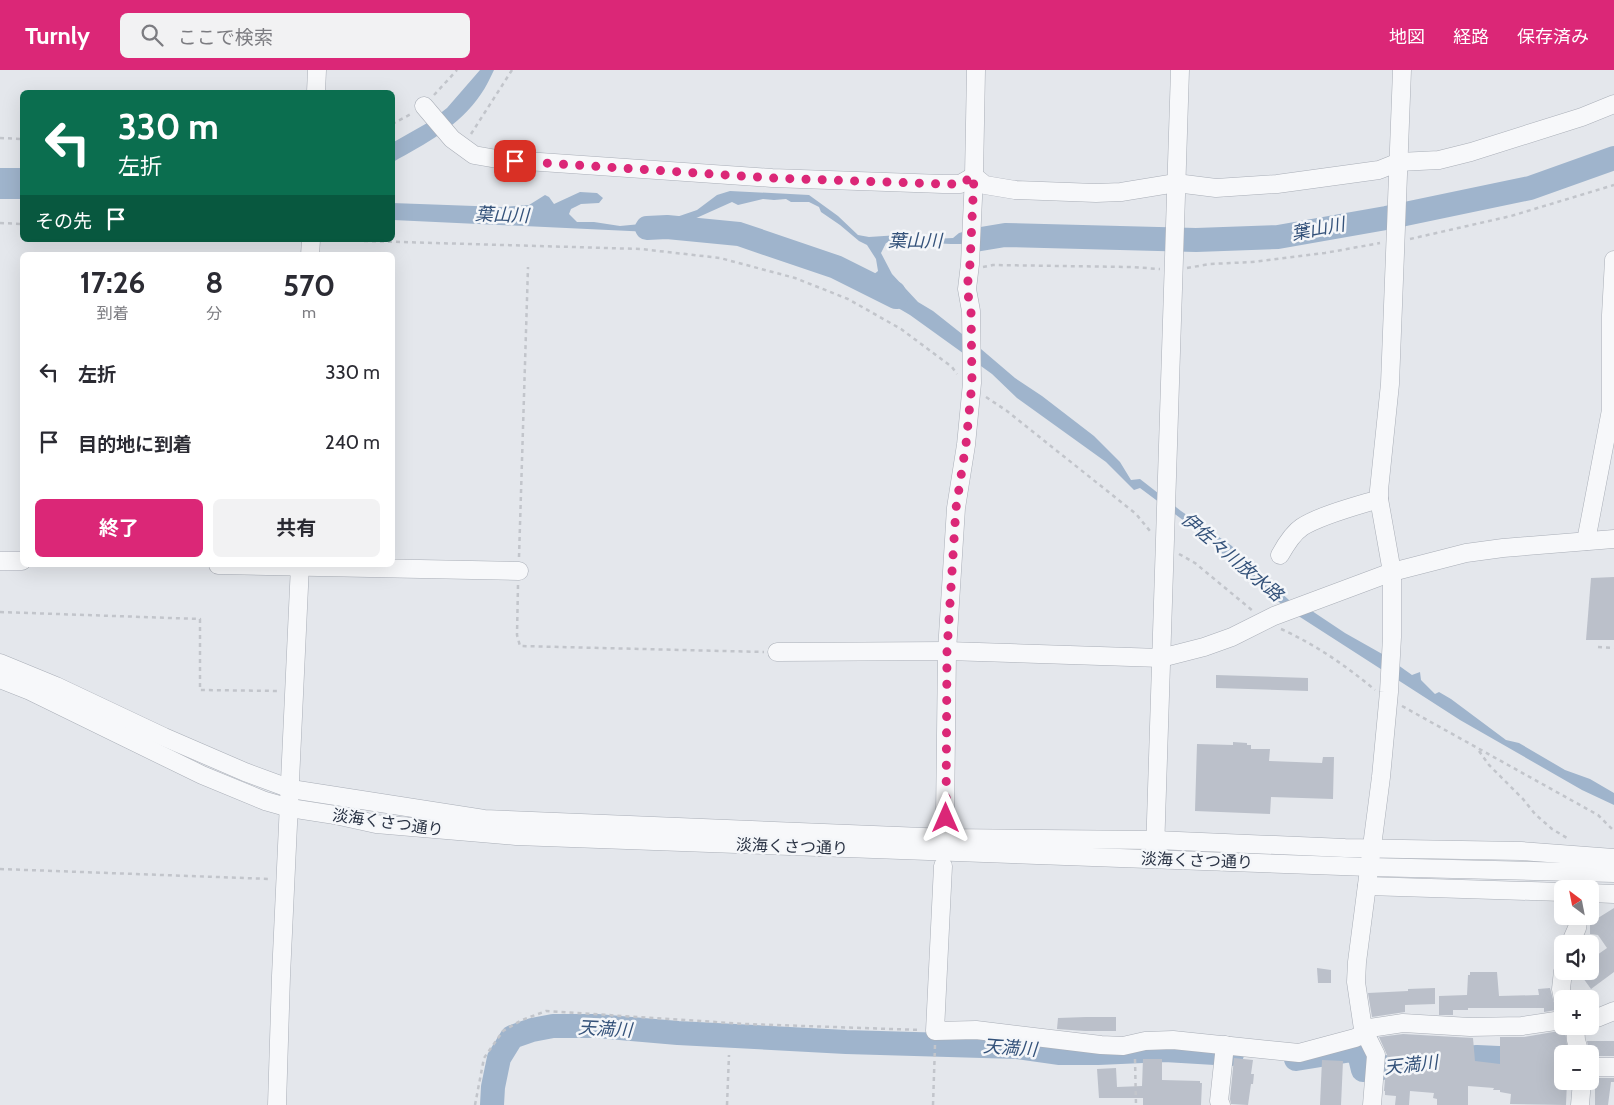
<!DOCTYPE html>
<html lang="ja">
<head>
<meta charset="utf-8">
<style>
  body { margin:0; font-family:Cabin,"Noto Sans JP",sans-serif; background:#f2f2f3; color:#2b2b33; height:100vh; display:flex; flex-direction:column; font-size:19px; white-space:nowrap }
  * { box-sizing:border-box; margin:0 }
  p { font-size:16px; color:#7c7c81 }
  .icon { flex:none; width:28px; height:28px; fill:none; stroke:currentColor; stroke-width:2; stroke-linecap:round; stroke-linejoin:round }
  .map { position:relative; flex:1; overflow:hidden }
  .side { position:absolute; left:20px; top:182px; width:375px; height:315px; display:flex; flex-direction:column; background:#fff; border-radius:8px; box-shadow:0 5px 20px #0002 }
  .side>* { flex:none }
  .hud { position:absolute; left:20px; top:20px; width:375px; height:152px; border-radius:8px; box-shadow:0 5px 20px #0002; background:#0b6e4f; color:#fff; overflow:hidden }
  .needle { width:32px; rotate:328deg }
  .buttons { position:absolute; left:1554px; top:810px; display:grid; gap:10px }
  .buttons a { display:grid; place-items:center; width:45px; height:45px; border-radius:8px; background:#fff; box-shadow:0 5px 20px #0002; font-size:25px }
  .pin { position:absolute; display:grid; place-items:center; width:42px; height:42px; color:#fff; margin:-21px; border-radius:10px; box-shadow:0 2px 8px #0006 }
  .me { position:absolute; width:55px; margin:-28px; rotate:0deg; stroke-linejoin:round; filter:drop-shadow(0 0 4px #0008) }
  .turn { display:flex; align-items:center; gap:18px; height:105px; padding:0 15px; font-size:22px }
  .turn .icon { width:65px; height:65px; stroke-width:2.5 }
  .turn b { display:block; font-size:35px; line-height:42px }
  .then { display:flex; align-items:center; height:48px; padding:0 15px; background:#0003; gap:10px; font-size:19px }
  .eta { display:flex; justify-content:space-evenly; align-items:center; height:85px; text-align:center }
  .eta b { font-size:30px; font-weight:700; line-height:35px }
  .primary-button { display:flex; gap:10px; margin-top:auto; padding:10px 15px }
  .primary-button a { flex:1; height:58px; border-radius:8px; background:#db2777; color:#fff; font-size:20px; font-weight:700; line-height:58px; text-align:center }
  .primary-button a+a { background:#f2f2f3; color:#2b2b33 }
  ul { padding:0; list-style:none }
  li { display:flex; align-items:center; gap:15px; height:70px; padding:0 15px }
  li div { flex:1 }
  li b { display:block; font-size:19px }
  li em { font-style:normal }
  header { display:flex; align-items:center; gap:30px; box-sizing:border-box; height:70px; padding:0 25px; background:#db2777; color:#fff }
  header strong { font-size:24px }
  nav { display:flex; gap:28px; margin-inline-start:auto; font-size:18px }
  .search { width:350px; height:45px; background:#f2f2f3; display:flex; align-items:center; gap:12px; box-sizing:border-box; padding:0 18px; border-radius:8px; color:#7c7c81; font-size:19px }
  .map>svg:first-child { display:block }
</style>
</head>
<body>
<header>
<strong>Turnly</strong>
<div class="search"><svg class="icon" aria-label="search" viewBox="0 0 24 24"><circle cx="10" cy="10" r="6"/><path d="M15 15l6 6"/></svg>ここで検索</div>
<nav><a>地図</a><a>経路</a><a>保存済み</a></nav>
</header>
<div class="map">
<svg width="1614" height="1035" viewBox="0 0 1614 1035">
  <rect width="100%" height="100%" fill="#e4e7ec"/>
  <g fill="#9fb4cc">
    <path d="M480 0H494C490 8 486 17 481 24 460 56 425 74 393 92L392 73 429 52 447 38Z"/>
    <rect x="0" y="98" width="22" height="31"/>
    <path d="M730 121 809 125 838 146 858 165 869 167 899 165 932 169 953 168 959 163 977 158 999 164 1010 162C1008 164 1007 166 1005 168 989 179 914 172 892 171L886 173 881 183 892 204 918 232 933 241 981 279 1015 308 1042 326 1094 366 1120 392 1131 410 1140 409 1181 441 1232 476 1246 495 1262 506 1289 530 1312 541 1345 563 1384 585 1412 605 1420 602 1421 610 1435 624 1439 622 1451 629 1506 670 1519 673 1565 700 1590 709 1614 723V735L1582 720 1460 650 1300 547 1266 523 1233 491 1223 485 1219 477 1140 418 1134 420 1106 392 1017 328 992 304 910 245 869 221 873 205 878 201 876 189 867 175 859 171 840 155 821 142 819 137 809 132H791L786 129 774 130 763 129 738 135 732 132 683 154 672 163 393 150 392 133 502 137 529 135 545 125 549 127 554 134 580 122 597 123 603 128 599 133 581 134 571 139 569 144 577 152H594L620 156 662 152 697 140 717 125Z"/>
  </g>
  <g fill="none" stroke-linecap="round" stroke-linejoin="round">
    <g stroke="#9fb4cc" stroke-width="24">
      <polyline points="647,158 667,157 739,164 836,197 896,227 894,223"/>
      <polyline points="975,170 1005,165 1196,170 1278,167 1386,148 1530,118 1614,88"/>
      <polyline points="1296,989 1358,979 1363,1000 1477,987 1562,991"/>
      <polyline points="492,1035 493,1017 499,988 512,967 532,960 553,956 597,956 678,963 846,972 1017,977 1060,983 1098,983 1165,980 1232,984"/>
    </g>
  </g>
  <g fill="#bbc0ca">
    <polygon points="1614,507 1614,570 1586,570 1591,508"/>
    <polygon points="1216,605 1308,608 1308,621 1216,618"/>
    <polygon points="1233,672 1247,673 1247,675 1251,675 1251,679 1270,679 1269,691 1322,693 1323,687 1334,687 1333,729 1271,727 1270,744 1195,741 1197,674 1233,675"/>
    <polygon points="1614,838 1614,902 1591,919 1578,901 1590,901 1590,890 1607,878 1598,865 1590,864 1590,853"/>
    <polygon points="1317,898 1331,900 1331,913 1318,913"/>
    <polygon points="1470,902 1497,902 1499,926 1539,925 1538,919 1550,918 1556,940 1544,942 1544,938 1468,938 1468,940 1453,940 1453,945 1439,945 1439,926 1467,925 1468,905 1470,905"/>
    <polygon points="1435,918 1435,934 1405,935 1405,942 1372,947 1368,923 1408,921 1408,919"/>
    <polygon points="1086,947 1116,947 1116,961 1085,961 1057,959 1058,948"/>
    <polygon points="1565,960 1568,982 1562,982 1562,1011 1567,1011 1566,1035 1510,1034 1511,1024 1500,1022 1500,1020 1493,1020 1494,1018 1468,1016 1468,1035 1437,1035 1437,1029 1433,1028 1434,1023 1410,1021 1409,1035 1395,1035 1396,1026 1385,1025 1385,1021 1384,1021 1387,985 1379,967 1403,964 1473,968 1475,991 1500,994 1500,967 1524,967"/>
    <polygon points="1587,971 1614,971 1614,986 1590,986"/>
    <polygon points="1234,988 1253,990 1251,1004 1254,1004 1253,1014 1251,1014 1248,1035 1231,1034 1230,1029"/>
    <polygon points="1143,989 1162,989 1162,1010 1200,1011 1200,1013 1202,1013 1201,1035 1143,1035 1143,1028 1099,1028 1097,999 1116,998 1117,1017 1142,1016"/>
    <polygon points="1322,990 1343,991 1341,1035 1320,1035"/>
    <polygon points="1595,1008 1614,1008 1614,1012 1611,1012 1608,1035 1595,1035"/>
  </g>
  <g fill="none" stroke-linecap="round" stroke-linejoin="round">
    <g stroke="#a9aeb7" stroke-width="19">
      <g id="minor">
        <polyline points="316,22 317,0"/>
        <polyline points="424,36 452,69 474,85 497,89 772,108 943,114 960,114 974,106"/>
        <polyline points="974,106 985,115 1015,120 1096,123 1121,122 1176,113 1216,118 1277,114 1379,100 1399,92 1439,90 1471,82 1582,47 1614,34"/>
        <polyline points="310,185 311,170"/>
        <polyline points="1586,471 1611,340 1611,245 1614,190"/>
        <path d="M1280 485C1285 476 1293 463 1302 457 1321 445 1356 436 1379 429"/>
        <polyline points="0,491 22,491"/>
        <polyline points="218,495 519,501"/>
        <polyline points="777,582 947,581 1161,588 1204,577 1232,567 1274,546 1392,502 1466,483 1503,478 1614,469"/>
        <polyline points="0,593 56,616 164,667 245,702 291,719 484,749 948,768 1155,770 1345,778 1521,781 1614,788"/>
        <polyline points="0,609 30,621 202,705 265,731 290,738 335,745 376,754 516,766 1369,797 1614,803"/>
        <polyline points="945,748 947,581 956,438 966,375 972,313 971,241 967,219 970,194 974,106 976,0"/>
        <polyline points="1155,782 1180,0"/>
        <polyline points="943,796 935,961 976,960 1101,975 1123,976 1145,971 1173,970 1299,983 1355,968 1366,963"/>
        <polyline points="1367,816 1562,822"/>
        <polyline points="1590,823 1614,824"/>
        <polyline points="1570,874 1577,858 1579,846"/>
        <polyline points="1563,901 1561,919 1563,929"/>
        <polyline points="1590,948 1597,948 1614,941"/>
        <polyline points="1575,956 1576,970 1580,984"/>
        <polyline points="1363,959 1403,953 1470,957 1522,956 1562,950"/>
        <polyline points="1590,997 1614,997"/>
        <polyline points="277,1035 281,906 300,495"/>
        <polyline points="1221,1035 1219,1031 1225,975"/>
        <polyline points="1372,1035 1376,985 1363,959 1356,912 1357,892 1381,707 1389,622 1392,567 1392,502 1379,429 1379,420 1390,314 1402,0"/>
        <polyline points="1580,1035 1582,1011"/>
      </g>
    </g>
    <g stroke="#c2c5cb" stroke-width="2.5" stroke-dasharray="4 4" stroke-linecap="butt">
      <polyline points="434,25 457,0"/>
      <polyline points="392,54 413,43"/>
      <polyline points="471,64 512,0"/>
      <polyline points="0,68 22,69"/>
      <polyline points="0,153 22,154"/>
      <polyline points="1410,169 1511,146 1614,115"/>
      <polyline points="332,170 641,179 720,188 795,208 848,229 901,259 952,297 957,304"/>
      <polyline points="983,197 993,195 1130,197 1160,199"/>
      <polyline points="1187,198 1210,194 1252,192 1325,183 1380,173"/>
      <polyline points="986,327 1007,341 1136,444 1150,461"/>
      <polyline points="1179,484 1195,493 1253,541"/>
      <polyline points="519,487 528,197"/>
      <polyline points="518,515 517,565 520,576 764,582"/>
      <polyline points="0,542 200,549 200,620 279,621"/>
      <path d="M1281 559C1316 575 1345 595 1375 620"/>
      <polyline points="1598,577 1614,578"/>
      <polyline points="1402,636 1598,745 1614,761"/>
      <polyline points="1479,681 1489,695 1523,729 1535,744 1552,759 1567,768"/>
      <polyline points="0,799 271,809"/>
      <polyline points="1135,989 1136,1035"/>
      <polyline points="475,1035 484,988 503,961 522,950 546,941 746,954 921,960"/>
      <polyline points="727,1035 729,985"/>
      <polyline points="933,1035 935,975"/>
    </g>
    <use href="#minor" stroke="#f7f8fa" stroke-width="18"/>
  </g>
  <g fill="none" stroke-linecap="round" stroke-linejoin="round">
    <polyline stroke="#db2777" stroke-width="9" stroke-dasharray="0 16.2" points="515,91 772,108 943,114 960,114 974,106 970,194 967,219 971,241 972,313 966,374 956,438 947,581 946,748"/>
  </g>
  <g text-anchor="middle" stroke-width="5" stroke-linejoin="round" paint-order="stroke">
    <g font-size="16" fill="#2b3445" stroke="#f4f6f9">
      <text transform="translate(388 752) rotate(8)" y="6">淡海くさつ通り</text>
      <text transform="translate(792 776) rotate(2)" y="6">淡海くさつ通り</text>
      <text transform="translate(1197 790) rotate(2)" y="6">淡海くさつ通り</text>
    </g>
    <g font-size="18" font-style="italic" fill="#34527a" stroke="#f4f6f9">
      <text transform="translate(502 145) rotate(2)" y="6">葉山川</text>
      <text transform="translate(1318 159) rotate(-11)" y="6">葉山川</text>
      <text x="915" y="177">葉山川</text>
      <text transform="translate(1232 487) rotate(40)" y="6">伊佐々川放水路</text>
      <text transform="translate(605 959) rotate(3)" y="6">天満川</text>
      <text transform="translate(1010 978) rotate(4)" y="6">天満川</text>
      <text transform="translate(1411 995) rotate(-6)" y="6">天満川</text>
    </g>
  </g>
</svg>
<div class="buttons">
<a><svg class="needle" viewBox="-14 -14 28 28"><path d="M0-13l5 13h-10z" fill="#e53935"/><path d="M0 13l5-13h-10z" fill="#7c7c81"/></svg></a>
<a><svg class="icon" aria-label="sound" viewBox="0 0 24 24"><path d="M4 9h4l5-4v14l-5-4H4zM17 9q2 3 0 6"/></svg></a>
<a>+</a>
<a>−</a>
</div>
<div class="pin" style="left:515px;top:91px;background:#d93025"><svg class="icon" aria-label="arrive" viewBox="0 0 24 24"><path d="M6 21V4h12l-3 4 3 4H6"/></svg></div>
<svg class="me" style="left:946px;top:748px" viewBox="-20 -20 40 40"><path d="M0-17L14 15 0 8-14 15z" fill="#db2777" stroke="#fff" stroke-width="4"/></svg>
<div class="hud">
<div class="turn"><svg class="icon" aria-label="left" viewBox="0 0 24 24"><path d="M17 20v-9H6M10 6l-5 5 5 5"/></svg><div><b>330 m</b>左折</div></div>
<div class="then">その先<svg class="icon" aria-label="arrive" viewBox="0 0 24 24"><path d="M6 21V4h12l-3 4 3 4H6"/></svg></div>
</div>
<section class="side">
<div class="eta">
<div><b>17:26</b><p>到着</p></div>
<div><b>8</b><p>分</p></div>
<div><b>570</b><p>m</p></div>
</div>
<ul>
<li><svg class="icon" aria-label="left" viewBox="0 0 24 24"><path d="M17 20v-9H6M10 6l-5 5 5 5"/></svg><div><b>左折</b></div><em>330 m</em></li>
<li><svg class="icon" aria-label="arrive" viewBox="0 0 24 24"><path d="M6 21V4h12l-3 4 3 4H6"/></svg><div><b>目的地に到着</b></div><em>240 m</em></li>
</ul>
<div class="primary-button"><a>終了</a><a>共有</a></div>
</section>
</div>
</body>
</html>
